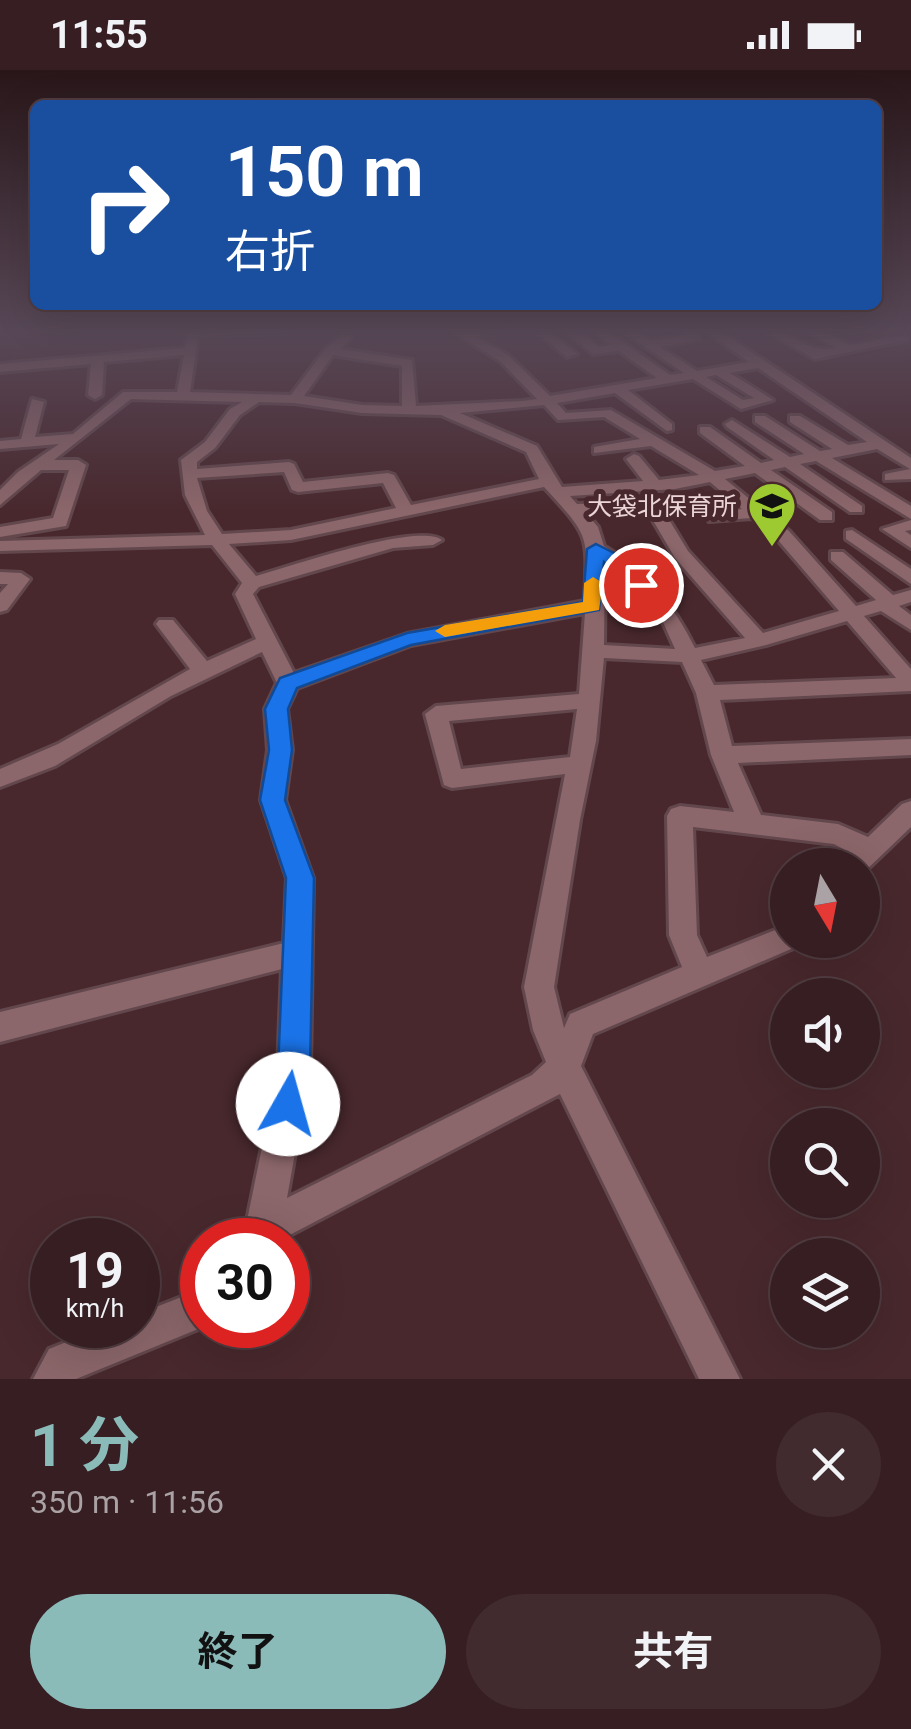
<!DOCTYPE html>
<html lang="ja">
<head>
<meta charset="utf-8">
<style>
  body { margin:0; font-family:Roboto,"Noto Sans JP",sans-serif; background:#412b2f; color:#f1f3f6; height:100vh; display:flex; flex-direction:column; font-size:38px; white-space:nowrap }
  * { box-sizing:border-box; margin:0 }
  p { font-size:32px; color:#aaa2a5 }
  .icon { flex:none; width:55px; height:55px; fill:none; stroke:currentColor; stroke-width:2; stroke-linecap:round; stroke-linejoin:round }
  .map { position:relative; height:1309px; overflow:hidden }
  .sheet { display:flex; flex-direction:column; background:#361e22; flex:1 }
  .sheet>* { flex:none }
  .top-card { position:absolute; left:30px; top:30px; width:852px; height:210px; border-radius:15px; box-shadow:0 10px 40px #0002,0 0 0 2px #503c40; background:#1a4fa0; color:#fff; overflow:hidden }
  .needle { width:65px; rotate:170deg }
  .fabs { position:absolute; left:770px; top:778px; display:grid; gap:20px }
  .fabs a { display:grid; place-items:center; width:110px; height:110px; border-radius:50%; background:#361e22; box-shadow:0 10px 40px #0002,0 0 0 2px #503c40; font-size:50px }
  .speed { position:absolute; left:30px; top:1148px; display:flex; gap:20px; font-size:50px; font-weight:700; text-align:center }
  .speed>* { display:grid; place-content:center; width:130px; height:130px; border-radius:50%; background:#361e22; box-shadow:0 10px 40px #0002,0 0 0 2px #503c40; line-height:1 }
  .speed small { font-size:25px; font-weight:400 }
  .speed .limit { border:15px solid #d22; background:#fff; color:#111 }
  .pin { position:absolute; display:grid; place-items:center; width:85px; height:85px; color:#fff; margin:-42px; border:5px solid #fff; border-radius:50%; box-shadow:0 2px 10px #0007 }
  .me { position:absolute; width:110px; margin:-55px; rotate:7deg; stroke-linejoin:round; filter:drop-shadow(0 0 8px #0008) }
  .turn { display:flex; align-items:center; gap:35px; height:210px; padding:0 30px; font-size:45px }
  .turn .icon { width:130px; height:130px; stroke-width:2.5 }
  .turn b { display:block; font-size:70px; line-height:85px }
  .round { display:grid; place-items:center; flex:none; width:105px; height:105px; border-radius:52px; background:#412b2f }
  .headline { display:flex; align-items:center; justify-content:space-between; height:170px; padding:0 30px }
  h1 { font-size:60px; font-weight:700; line-height:75px; color:#8bbbb9 }
  .primary-button { display:flex; gap:20px; margin-top:auto; padding:20px 30px }
  .primary-button a { flex:1; height:115px; border-radius:60px; background:#8bbbb9; color:#111; font-size:40px; font-weight:700; line-height:115px; text-align:center }
  .primary-button a+a { background:#412b2f; color:#f1f3f6 }
  .status { display:flex; justify-content:space-between; align-items:center; height:70px; padding:0 50px; background:#361e22; direction:ltr }
  .status svg { height:28px; fill:currentColor }
  .map>svg:first-child { display:block }
</style>
</head>
<body>
<div class="status"><b>11:55</b><svg viewBox="0 0 49 12"><path d="M0 12V9h3v3zM5 12V6h3v6zM10 12V3h3v9zM15 12V0h3v12zM26 1h20v11H26zM47 4h2v5h-2z"/></svg></div>
<div class="map">
<svg width="911" height="1309" viewBox="0 0 911 1309">
  <rect width="100%" height="100%" fill="#48282d"/>
  <g fill="none" stroke-linecap="round" stroke-linejoin="round">
    <g stroke="#62474c" stroke-width="6">
      <g id="minor">
        <path d="M305 259 299 262 198 266 190 322 291 325 326 278 339 267 338 259H350L351 268 340 279 412 290 416 336 523 331 537 329 500 291 448 259H517L476 267 508 285 550 326 657 308 619 281 593 284 563 259H576L599 277 611 275 590 259H604L670 305 684 303 619 259H633L651 271 685 265 677 259H691L700 265V269L660 277 697 301 749 292 703 259H717L911 388V409L885 410V404L910 399 877 379 832 388 911 436V449L816 391 800 394 862 436V442H850L785 397 771 400 832 442V450H820L755 403 725 409 789 461 856 536 876 530 831 490V482H843L893 525 911 520V532L899 536 911 545V560L881 541 864 546 911 599V621L720 630 732 676 911 669V685L738 693 761 745 838 754 868 767 902 734 911 731V757L862 804V795H843L851 783 834 774 693 757 697 865 707 887 788 855V870H801L798 876 593 964 581 996 740 1309H699L560 1024 280 1170H243L278 999 282 899 0 972V942L284 873 287 808 261 730 268 680 265 639 277 613 262 582 171 626 55 696 0 717V699L58 674 190 599 156 554 159 550H173L207 591 256 569 235 524 242 513 212 475 0 481V471L205 465 185 425 181 390 205 372 230 339 242 332 131 329 54 390H78L86 395 66 456 0 467V457L53 448 69 400H41L0 435V420L18 402 59 374 0 379V371L21 369 32 329 44 332 35 367 73 364 123 322H177L184 285 104 292 102 325 95 329 88 325 91 294 0 302V294L185 278 188 263 194 260ZM333 285 402 296V336L362 335 304 326ZM758 298 867 372 848 375 800 346H790V352L832 379 820 381 765 346H755V352L804 384 790 387 732 350 725 354 727 357 774 390 761 393 710 357H700V363L745 396 715 401 611 340 566 343 557 333 615 323 667 361 672 360V354L628 320 693 309 741 339 773 330 730 303ZM716 305 754 328 743 330 706 307ZM259 332 295 333 362 343 441 345 526 382 539 409 411 435 394 405 388 403 303 412 294 394 289 392 197 399V392L215 378 240 345ZM544 335 558 350 604 347 640 369 594 377V383L651 376 699 405 659 410 639 386 634 384 626 389 643 411 562 417 537 376 460 343ZM284 402 292 420 298 422 383 413 396 438 291 460 222 464 207 441 197 408ZM710 412 742 439 709 443V451L752 448 777 469 839 541 763 563 688 481 665 443H653L651 447 675 488 745 568 695 578C673 534 647 502 604 476L598 457 586 443 628 438V432L577 434 570 426 675 419ZM544 417C590 467 588 464 585 531L407 564 294 603 253 524 259 517 393 478 433 475 442 470C418 452 289 497 256 506L229 474 291 470ZM605 492 658 541 675 579 604 575ZM585 543 579 624 436 636 425 644 444 715 452 718 565 704 524 917 533 960 546 992 532 1005 287 1128 310 999 313 808 285 730 292 680 287 639 297 618 411 575ZM847 551 896 608 714 615 701 590 766 575ZM604 588 682 592 696 623 711 685 734 742 680 736 671 739 667 746 669 865 682 897 570 944 564 958 554 917 580 750 596 671ZM577 639 570 687 461 699 449 651Z"/>
        <polygon points="533,259 546,259 577,284 567,287"/>
        <path d="M761 259C794 259 801 284 836 278L803 259H818L850 275 901 266 907 270 815 289Z"/>
        <polygon points="911,450 911,460 905,461 911,465 911,478 882,459"/>
        <polygon points="852,460 911,499 911,514 846,469 846,461"/>
        <polygon points="0,502 21,503 30,509 7,540 0,542 0,523 8,514 0,514"/>
        <polygon points="202,1219 202,1255 208,1255 76,1309 33,1309 49,1279 109,1255 138,1255 138,1244"/>
      </g>
    </g>
    <use href="#minor" fill="#8b666a" fill-rule="evenodd"/>
  </g>
  <linearGradient id="sky" x2="0" y2="1"><stop stop-color="#281619"/><stop offset="0.59" stop-color="#584857"/><stop offset="1" stop-color="#584857" stop-opacity="0"/></linearGradient>
  <rect width="911" height="442" fill="url(#sky)"/>
  <polygon fill="#1a73e8" stroke="#114b97" stroke-width="2.5" points="596,474 622,487 647,511 647,519 634,519 604,492 599,540 411,575 297,618 288,639 292,680 285,730 314,808 310,999 300,1046 288,1051 276,1046 271,1034 278,999 286,808 260,730 269,680 265,639 280,608 407,563 583,532 587,479"/>
  <polygon fill="#f59e0b" points="593,507 603,513 599,540 445,567 435,561 445,555 583,532 584,513"/>
  <defs>
    <g id="school-pin" transform="scale(2.5)"><path d="M0 17L-7.5 6A9.5 9.5 0 1 1 7.5 6Z" fill="#9dca30" stroke="#48282d"/><path d="M0-5L7-2L0 1L-7-2ZM-4 1L0 2.5L4 1V4Q0 6-4 4Z" fill="#111"/></g>
  </defs>
  <g fill-rule="evenodd">
    <use href="#school-pin" x="772" y="436"/>
  </g>
  <g text-anchor="middle" stroke-width="10" stroke-linejoin="round" paint-order="stroke">
    <g font-size="25" fill="#ebd5d8" stroke="#48282d" text-anchor="end">
      <text x="737" y="445">大袋北保育所</text>
    </g>
  </g>
</svg>
<div class="fabs">
<a><svg class="needle" viewBox="-14 -14 28 28"><path d="M0-13l5 13h-10z" fill="#e53935"/><path d="M0 13l5-13h-10z" fill="#aaa2a5"/></svg></a>
<a><svg class="icon" aria-label="sound" viewBox="0 0 24 24"><path d="M4 9h4l5-4v14l-5-4H4zM17 9q2 3 0 6"/></svg></a>
<a><svg class="icon" aria-label="search" viewBox="0 0 24 24"><circle cx="10" cy="10" r="6"/><path d="M15 15l6 6"/></svg></a>
<a><svg class="icon" aria-label="layers" viewBox="0 0 24 24"><path d="M12 4l9 5-9 5-9-5zM3 14l9 5 9-5"/></svg></a>
</div>
<div class="speed"><div>19<small>km/h</small></div><div class="limit">30</div></div>
<div class="pin" style="left:641px;top:515px;background:#d93025"><svg class="icon" aria-label="arrive" viewBox="0 0 24 24"><path d="M6 21V4h12l-3 4 3 4H6"/></svg></div>
<svg class="me" style="left:288px;top:1034px" viewBox="-20 -20 40 40"><circle r="19" fill="#fff"/><path d="M0-13L10 11 0 6-10 11z" fill="#1a73e8"/></svg>
<div class="top-card">
<div class="turn"><svg class="icon" aria-label="right" viewBox="0 0 24 24"><path d="M7 20v-9h11M14 6l5 5-5 5"/></svg><div><b>150 m</b>右折</div></div>
</div>
</div>
<section class="sheet">
<div class="headline"><div><h1>1 分</h1><p>350 m · 11:56</p></div><a class="round"><svg class="icon" aria-label="close" viewBox="0 0 24 24"><path d="M6 6l12 12M18 6L6 18"/></svg></a></div>
<div class="primary-button"><a>終了</a><a>共有</a></div>
</section>
</body>
</html>
